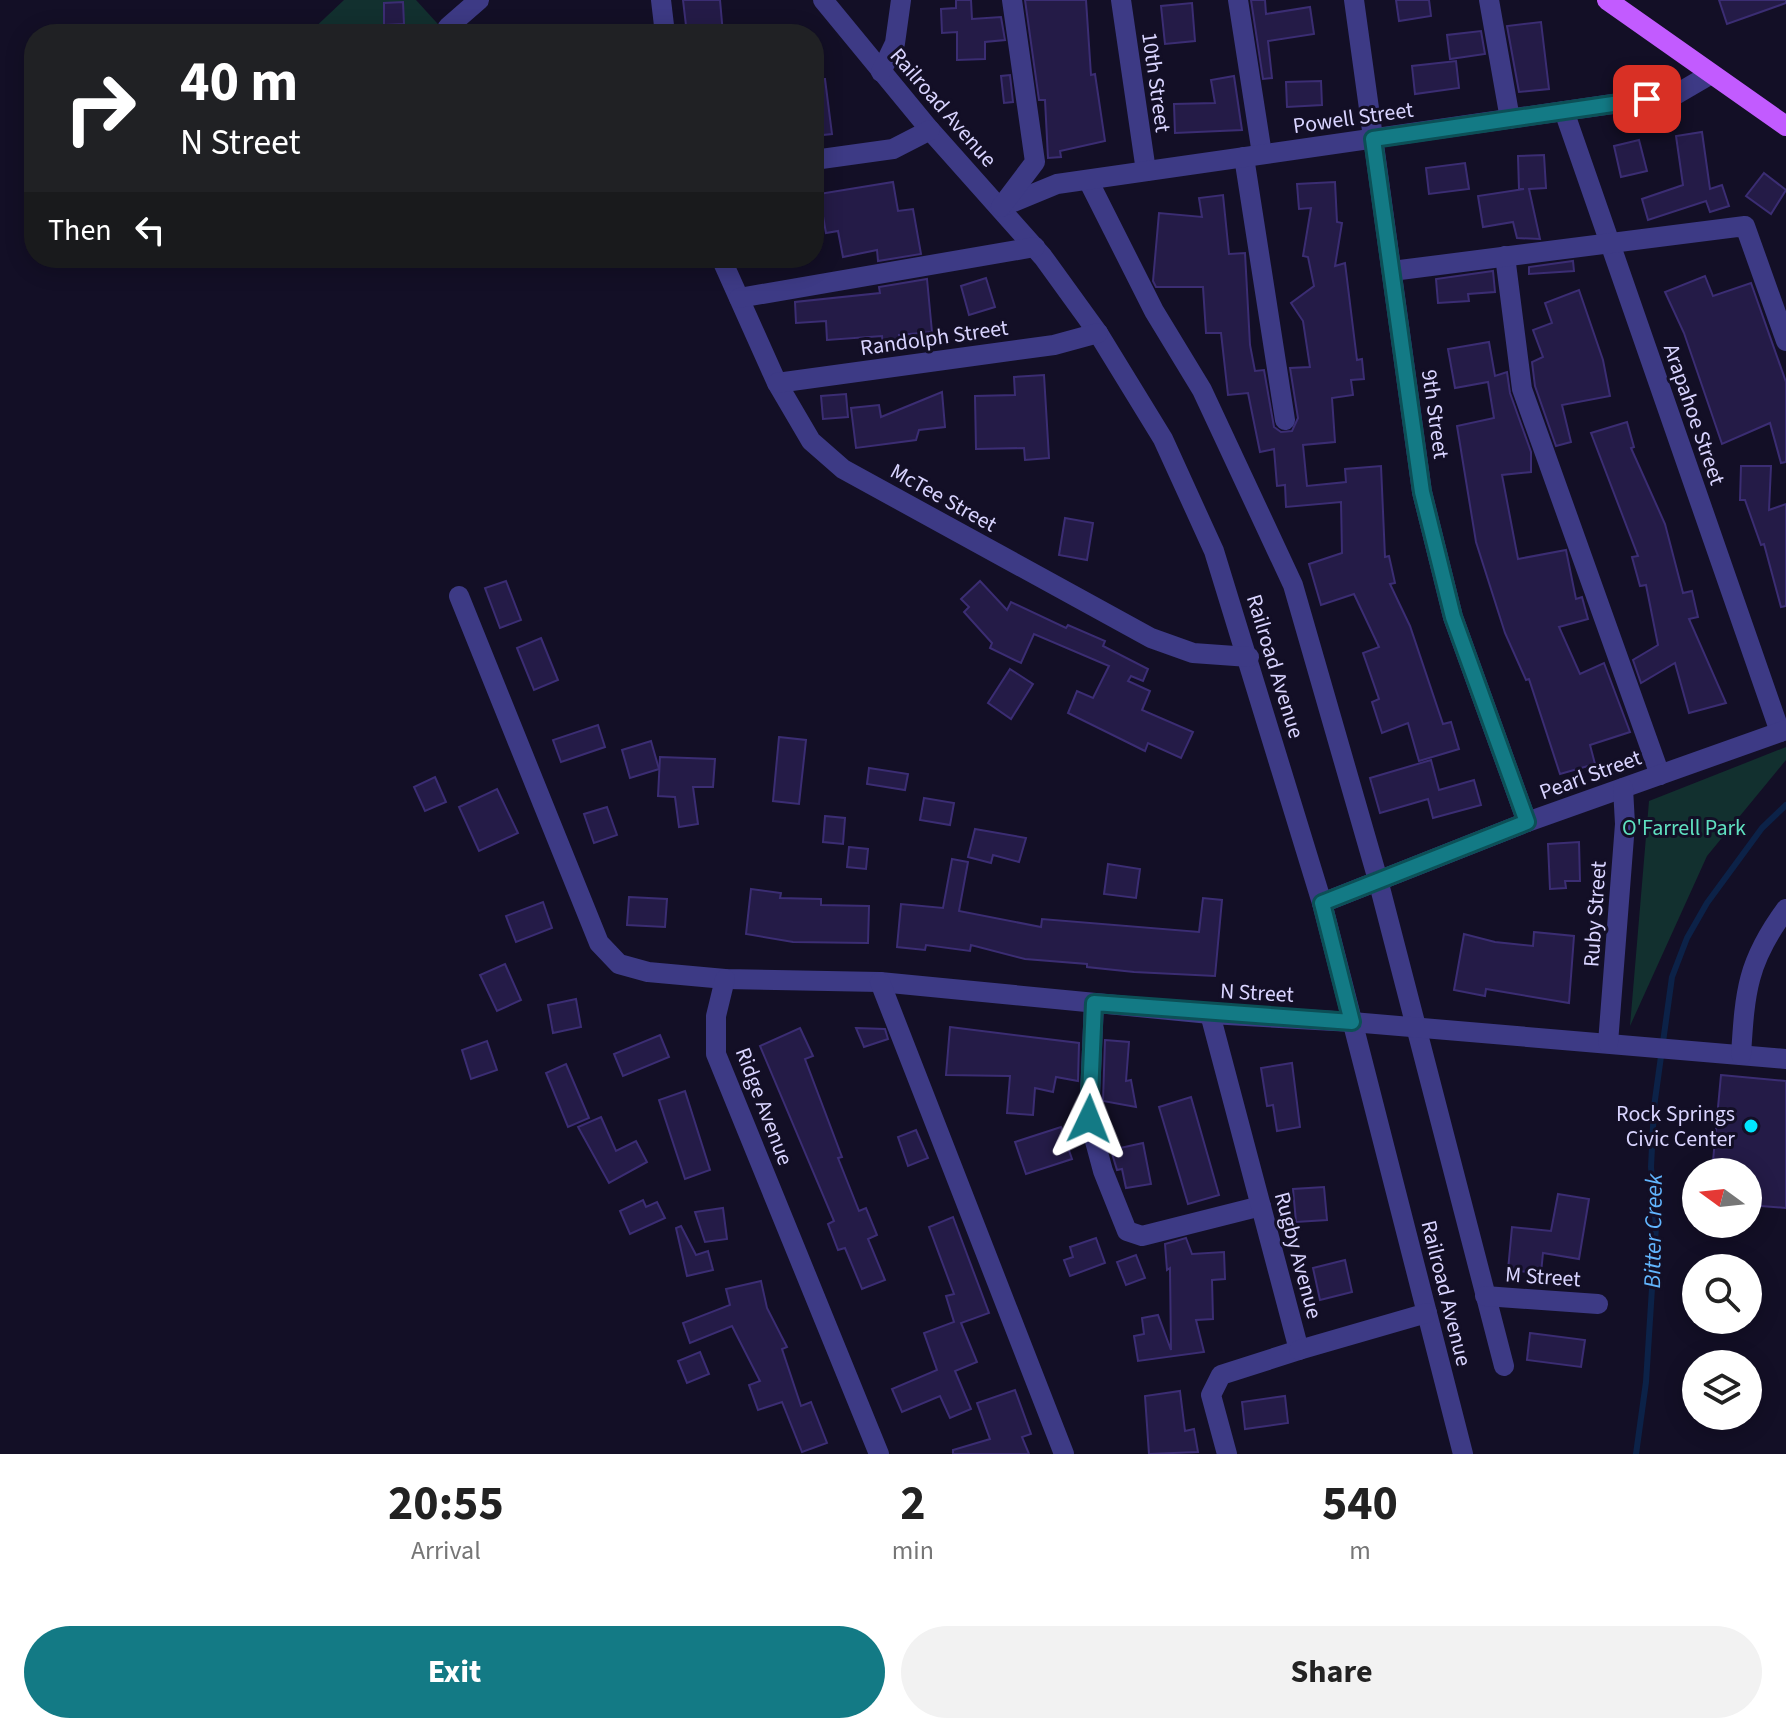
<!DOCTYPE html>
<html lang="en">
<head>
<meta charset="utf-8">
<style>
  body { margin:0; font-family:"Source Sans 3",sans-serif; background:#f2f2f2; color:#222; height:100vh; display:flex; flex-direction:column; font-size:30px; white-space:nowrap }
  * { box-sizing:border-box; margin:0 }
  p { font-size:26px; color:#767676 }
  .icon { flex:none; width:44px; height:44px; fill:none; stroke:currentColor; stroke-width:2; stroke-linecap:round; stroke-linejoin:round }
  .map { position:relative; height:1454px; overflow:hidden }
  .sheet { display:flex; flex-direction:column; background:#fff; flex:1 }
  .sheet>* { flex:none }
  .guide { position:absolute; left:24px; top:24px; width:800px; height:244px; border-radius:32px; box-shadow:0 4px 20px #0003; background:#202124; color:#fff; overflow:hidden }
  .needle { width:52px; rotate:285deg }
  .tools { position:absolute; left:1682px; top:1158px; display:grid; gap:16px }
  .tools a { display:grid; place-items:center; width:80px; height:80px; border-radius:50%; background:#fff; box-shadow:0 4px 20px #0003; font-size:40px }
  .pin { position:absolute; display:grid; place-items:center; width:68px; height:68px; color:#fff; margin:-34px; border-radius:16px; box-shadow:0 4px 12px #0006 }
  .me { position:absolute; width:88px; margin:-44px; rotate:2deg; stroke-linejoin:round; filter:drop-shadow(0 0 6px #0008) }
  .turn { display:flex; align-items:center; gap:28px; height:168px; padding:0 24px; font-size:36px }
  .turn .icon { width:104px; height:104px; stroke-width:2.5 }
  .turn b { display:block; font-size:56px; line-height:68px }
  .then { display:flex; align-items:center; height:76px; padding:0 24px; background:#0003; gap:16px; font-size:30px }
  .eta { display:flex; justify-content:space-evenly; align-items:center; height:136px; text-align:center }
  .eta b { font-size:48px; font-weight:700; line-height:56px }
  .action { display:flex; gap:16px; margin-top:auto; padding:16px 24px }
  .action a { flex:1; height:92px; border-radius:48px; background:#137a85; color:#fff; font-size:32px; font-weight:700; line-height:92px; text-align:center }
  .action a+a { background:#f2f2f2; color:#222 }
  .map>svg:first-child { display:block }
</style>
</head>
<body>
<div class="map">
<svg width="1786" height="1454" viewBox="0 0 1786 1454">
  <rect width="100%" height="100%" fill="#130f26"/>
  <g fill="#12302f">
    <polygon points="344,0 416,0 447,34 308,34"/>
    <polygon points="1786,747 1786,760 1707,856 1630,1026 1649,801"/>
  </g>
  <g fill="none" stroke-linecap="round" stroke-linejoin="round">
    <polyline stroke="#0c2248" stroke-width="6" points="1636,1454 1646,1382 1656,1226 1651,1167 1654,1107 1672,977 1687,938 1707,903 1762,828 1786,805"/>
  </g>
  <g fill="#241b47" stroke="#3b2d73" stroke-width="2">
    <polygon points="683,0 720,0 723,34 687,34"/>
    <polygon points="956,0 971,0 972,19 1001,17 1005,40 985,42 985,59 957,60 957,32 942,33 941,9 956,8"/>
    <polygon points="1025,0 1086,0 1091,75 1095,74 1105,141 1060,151 1061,157 1048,158 1045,100 1039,100"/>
    <polygon points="1251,0 1265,0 1266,14 1310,7 1314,34 1268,41 1272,78 1263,79"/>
    <polygon points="1396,0 1429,0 1431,16 1399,21"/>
    <polygon points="1719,0 1786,0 1786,3 1727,24"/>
    <polygon points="403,2 404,24 384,25 384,3"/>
    <polygon points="1192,3 1195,41 1165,44 1161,6"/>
    <polygon points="1541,22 1549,89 1519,92 1507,26"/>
    <polygon points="1481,31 1485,54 1450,59 1447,35"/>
    <polygon points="1456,61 1459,88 1415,94 1412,66"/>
    <polygon points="1010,75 1013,102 1004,103 1001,76"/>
    <polygon points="1234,76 1242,130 1175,133 1174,104 1215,103 1211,80"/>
    <polygon points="814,79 825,79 832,134 814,136"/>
    <polygon points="1321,81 1322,105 1287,107 1286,82"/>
    <polygon points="1702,132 1710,189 1722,185 1729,206 1710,212 1706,201 1648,220 1642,199 1683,185 1676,136"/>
    <polygon points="1639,140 1647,171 1621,177 1614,146"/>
    <polygon points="1544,155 1546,188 1529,189 1540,239 1517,238 1513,222 1483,227 1478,196 1524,189 1519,189 1518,156"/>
    <polygon points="1465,163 1469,189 1429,194 1426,168"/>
    <polygon points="1764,173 1786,190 1771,214 1746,196"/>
    <polygon points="893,182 898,211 913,209 921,254 878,261 877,250 843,257 838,231 826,233 819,194"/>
    <polygon points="1335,182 1337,222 1342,223 1335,266 1345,263 1357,360 1362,359 1364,379 1351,380 1353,395 1332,398 1335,442 1303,445 1307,486 1346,482 1345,469 1381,466 1385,557 1389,556 1395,583 1390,584 1410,626 1443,724 1451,722 1459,749 1419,761 1408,723 1382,733 1372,702 1379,699 1363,653 1379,647 1354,594 1321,605 1309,564 1342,553 1341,502 1286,507 1285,485 1277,486 1274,449 1260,452 1248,393 1228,395 1221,333 1206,333 1203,287 1156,287 1153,281 1159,213 1202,217 1199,198 1223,195 1229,254 1245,253 1250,345 1255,371 1264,370 1274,427 1281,432 1292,431 1298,418 1290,368 1310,367 1303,321 1291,303 1314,286 1308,257 1303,256 1311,208 1299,209 1297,184"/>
    <polygon points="1573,261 1574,271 1529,274 1529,267"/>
    <polygon points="1493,271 1495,292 1468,294 1469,301 1438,303 1436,279"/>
    <polygon points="1705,276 1713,296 1751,283 1786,382 1786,462 1781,463 1770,423 1722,444 1684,333 1665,292"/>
    <polygon points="986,278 995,307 969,315 961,286"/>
    <polygon points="927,279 932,332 899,335 900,344 883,345 882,336 827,340 826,321 796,323 795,302 880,293 879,287"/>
    <polygon points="1579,290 1603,360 1610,396 1562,405 1571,442 1556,446 1535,386 1532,362 1543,357 1533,330 1552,323 1545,303"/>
    <polygon points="1489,342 1495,376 1507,372 1510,393 1531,452 1531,472 1502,475 1518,559 1566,550 1576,599 1582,597 1588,619 1559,627 1580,674 1604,663 1630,732 1590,745 1595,764 1560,774 1529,679 1526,680 1505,633 1476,542 1457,426 1494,418 1488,382 1455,388 1448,349"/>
    <polygon points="1044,375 1049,458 1025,460 1024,448 976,449 975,396 1015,395 1014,377"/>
    <polygon points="942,392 945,427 919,430 916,440 856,448 851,408 879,405 881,417"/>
    <polygon points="846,394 848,417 823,419 821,396"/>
    <polygon points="1627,422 1634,447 1631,448 1665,524 1683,593 1692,591 1698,617 1689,619 1726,703 1689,713 1675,663 1641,683 1633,660 1658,645 1646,585 1640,586 1632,557 1638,556 1591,433"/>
    <polygon points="1741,466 1771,466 1769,510 1786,504 1786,606 1781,607 1764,544 1761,545 1745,500 1740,500"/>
    <polygon points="1065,518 1093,523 1087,560 1059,555"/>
    <polygon points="506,581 521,620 500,628 485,588"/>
    <polygon points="980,581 1007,610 1011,602 1066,628 1068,625 1105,641 1103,646 1148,669 1143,681 1131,676 1128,681 1150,691 1142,710 1193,732 1181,758 1148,743 1145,751 1068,713 1077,691 1093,698 1109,666 1034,634 1021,663 990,648 992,643 964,612 969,607 961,599"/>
    <polygon points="541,638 558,680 534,690 517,648"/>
    <polygon points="1010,669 1033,684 1011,719 988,703"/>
    <polygon points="598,725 605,747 561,762 553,740"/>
    <polygon points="779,737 806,740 799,804 773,801"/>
    <polygon points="651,741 659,769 630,778 622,750"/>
    <polygon points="660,757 715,759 713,787 693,787 698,824 679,827 675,797 658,796"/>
    <polygon points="1431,760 1439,790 1474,780 1481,805 1433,818 1428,799 1380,813 1370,778"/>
    <polygon points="869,768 908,774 905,790 867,784"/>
    <polygon points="435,777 446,802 425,811 414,787"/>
    <polygon points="497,789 518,833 479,851 459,807"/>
    <polygon points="924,798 954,803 950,825 920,820"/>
    <polygon points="607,807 617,835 594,843 584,814"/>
    <polygon points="825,816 845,818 843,844 823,842"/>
    <polygon points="975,829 1026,838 1019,862 993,855 991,863 968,857"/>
    <polygon points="1579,842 1580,881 1565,881 1566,888 1550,889 1548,844"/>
    <polygon points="849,847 868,849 866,869 847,867"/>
    <polygon points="952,859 968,862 959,911 1041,927 1042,919 1199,932 1203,898 1222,900 1215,976 1134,972 1087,967 1087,964 1025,959 971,945 970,951 926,945 925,950 897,947 901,904 943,908"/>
    <polygon points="1108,864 1140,869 1136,898 1104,894"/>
    <polygon points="751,889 781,893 780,898 821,899 821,905 869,906 868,943 793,942 746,934"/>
    <polygon points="629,897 667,899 665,927 627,925"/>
    <polygon points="543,902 552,928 516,942 506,916"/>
    <polygon points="1534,932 1574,936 1569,1003 1486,989 1485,996 1454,990 1464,934 1495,942 1533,946"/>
    <polygon points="505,964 521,1000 497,1011 480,975"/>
    <polygon points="576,999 581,1027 553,1033 548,1005"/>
    <polygon points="950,1027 1079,1043 1078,1081 1056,1077 1053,1092 1035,1088 1033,1115 1007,1113 1010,1076 946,1075"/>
    <polygon points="800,1028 813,1056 805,1059 842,1157 838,1158 859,1211 866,1208 877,1235 868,1239 885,1280 862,1289 845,1248 838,1250 828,1224 834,1221 760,1046"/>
    <polygon points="856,1028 885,1029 888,1039 864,1047"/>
    <polygon points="660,1035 669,1057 623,1076 614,1054"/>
    <polygon points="1105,1040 1129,1042 1126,1081 1131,1080 1136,1107 1103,1101"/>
    <polygon points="487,1041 497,1070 471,1079 462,1050"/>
    <polygon points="1292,1063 1300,1127 1277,1131 1273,1105 1267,1106 1261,1068"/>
    <polygon points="566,1064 589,1118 568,1127 546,1073"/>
    <polygon points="1721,1075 1786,1081 1786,1208 1748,1205 1748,1172 1712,1172"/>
    <polygon points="685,1091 710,1170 685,1179 659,1100"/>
    <polygon points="1191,1097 1219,1195 1188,1204 1159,1107"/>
    <polygon points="601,1117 616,1151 636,1141 647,1162 609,1183 578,1127"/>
    <polygon points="1061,1127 1072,1159 1026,1174 1015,1142"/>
    <polygon points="916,1130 928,1158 908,1166 898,1137"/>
    <polygon points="1143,1143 1151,1184 1126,1188 1122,1169 1117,1170 1111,1150"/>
    <polygon points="1324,1187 1327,1220 1296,1222 1293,1189"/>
    <polygon points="1558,1194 1589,1199 1579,1259 1543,1253 1541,1273 1508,1270 1512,1227 1551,1231"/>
    <polygon points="643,1200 646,1207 657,1202 665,1218 630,1234 620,1211"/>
    <polygon points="723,1208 727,1239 705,1242 695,1212"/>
    <polygon points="953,1217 989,1313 961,1323 977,1362 955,1371 971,1409 950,1418 940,1396 902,1412 892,1389 937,1370 924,1333 954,1322 946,1296 954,1294 929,1227"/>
    <polygon points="681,1226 696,1255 708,1251 713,1270 687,1276 676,1228"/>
    <polygon points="1096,1238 1105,1263 1070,1276 1064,1260 1073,1257 1070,1247"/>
    <polygon points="1186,1238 1192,1254 1224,1252 1225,1279 1212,1280 1213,1319 1196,1320 1204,1352 1138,1361 1134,1336 1144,1334 1142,1318 1158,1315 1171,1350 1170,1268 1167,1270 1165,1244"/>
    <polygon points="1136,1255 1145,1278 1126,1285 1117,1262"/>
    <polygon points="1345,1260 1352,1292 1320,1300 1313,1268"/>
    <polygon points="761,1281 767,1308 787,1347 782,1349 801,1406 811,1402 827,1443 802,1452 782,1402 758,1410 749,1385 760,1381 732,1326 690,1343 683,1323 730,1305 726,1289"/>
    <polygon points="1530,1333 1585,1340 1581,1367 1527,1360"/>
    <polygon points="700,1352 709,1374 687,1383 678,1361"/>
    <polygon points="1015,1390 1031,1434 1022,1437 1029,1454 953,1454 953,1450 990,1439 977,1403"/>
    <polygon points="1180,1391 1185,1431 1194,1429 1198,1452 1149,1454 1145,1396"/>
    <polygon points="1285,1396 1288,1423 1245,1429 1242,1402"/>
  </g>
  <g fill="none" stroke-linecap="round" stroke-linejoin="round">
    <g stroke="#3d3a85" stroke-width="20">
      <polyline points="661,0 665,34"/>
      <polyline points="823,0 930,130 1043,257 1098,333 1163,439 1214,551 1322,903 1463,1454"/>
      <polyline points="1121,0 1146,171"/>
      <polyline points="1238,0 1262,154"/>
      <polyline points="1354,0 1422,492 1453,617 1527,822"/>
      <polyline points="1489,0 1510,119"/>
      <polyline points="448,27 479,0"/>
      <polyline points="881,72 895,43 901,0"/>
      <polyline points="1564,111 1780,732"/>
      <polyline points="1244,157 1285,420"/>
      <polyline points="814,160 893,149 930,130"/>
      <polyline points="1088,180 1154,311 1202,390 1293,585 1378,880 1504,1366"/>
      <polyline points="1001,207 1057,184 1675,95 1711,74"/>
      <polyline points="1001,207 1035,162 1012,0"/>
      <polyline points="1505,256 1522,389 1660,775"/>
      <polyline points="721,258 777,383 811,441 843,469 1151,638 1193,653 1249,657"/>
      <polyline points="1392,271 1745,226 1786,341"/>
      <polyline points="739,298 1035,247"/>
      <polyline points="777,383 1054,345 1098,333"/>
      <polyline points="459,596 599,943 619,964 648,972 725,979 880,982 1210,1014 1352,1022 1786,1059"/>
      <polyline points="1322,903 1527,822 1786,730"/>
      <polyline points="725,979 716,1016 716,1054 879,1454"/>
      <polyline points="880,982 1064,1454"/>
      <polyline points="1094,1003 1089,1119 1103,1171 1127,1231 1142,1236 1261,1206"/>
      <polyline points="1210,1014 1299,1350 1221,1375 1211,1395 1227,1454"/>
      <polyline points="1608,1043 1625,824 1623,788"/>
      <path d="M1741 1055C1745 991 1747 962 1786 909"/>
      <polyline points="1485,1296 1598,1304"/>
      <polyline points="1299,1350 1427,1313"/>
    </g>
    <polyline stroke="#c25bff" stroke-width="20" points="1607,0 1786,126"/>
  </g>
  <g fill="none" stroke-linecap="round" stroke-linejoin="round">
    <g stroke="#0c4f56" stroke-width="20">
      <polyline id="route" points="1089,1119 1094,1003 1352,1022 1322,903 1527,822 1453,617 1422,492 1373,139 1647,99"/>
    </g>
    <use href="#route" stroke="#137a85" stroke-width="14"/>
  </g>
  <circle fill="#00e5ff" stroke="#130f26" stroke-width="3" cx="1751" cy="1126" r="8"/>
  <g text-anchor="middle" stroke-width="6" stroke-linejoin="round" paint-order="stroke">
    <g font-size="22" fill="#d9d4ff" stroke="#130f26">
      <text transform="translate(1157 82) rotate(82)" y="8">10th Street</text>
      <text transform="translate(944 107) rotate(49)" y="8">Railroad Avenue</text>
      <text transform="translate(1353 117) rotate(-8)" y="8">Powell Street</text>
      <text transform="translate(934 337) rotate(-8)" y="8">Randolph Street</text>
      <text transform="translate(1436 414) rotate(82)" y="8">9th Street</text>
      <text transform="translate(1695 414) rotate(71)" y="8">Arapahoe Street</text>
      <text transform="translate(944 497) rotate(29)" y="8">McTee Street</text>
      <text transform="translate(1276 666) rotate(73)" y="8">Railroad Avenue</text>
      <text transform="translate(1590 774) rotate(-20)" y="8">Pearl Street</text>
      <text transform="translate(1594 914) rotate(-86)" y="8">Ruby Street</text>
      <text transform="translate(1257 992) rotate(3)" y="8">N Street</text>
      <text transform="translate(765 1106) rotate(69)" y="8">Ridge Avenue</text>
      <text transform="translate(1299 1255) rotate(75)" y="8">Rugby Avenue</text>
      <text transform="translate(1543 1276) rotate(4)" y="8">M Street</text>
      <text transform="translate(1447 1293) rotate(76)" y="8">Railroad Avenue</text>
    </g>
    <g font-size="22" fill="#5fe0c0" stroke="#130f26">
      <text x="1684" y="835">O'Farrell Park</text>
    </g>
    <g font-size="22" fill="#d9d4ff" stroke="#130f26" text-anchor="end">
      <text x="1735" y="1121">Rock Springs<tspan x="1735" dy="25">Civic Center</tspan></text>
    </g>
    <g font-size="24" font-style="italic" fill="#62b6ff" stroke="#130f26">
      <text transform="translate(1653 1231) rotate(-89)" y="8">Bitter Creek</text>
    </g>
  </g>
</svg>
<div class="tools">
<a><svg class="needle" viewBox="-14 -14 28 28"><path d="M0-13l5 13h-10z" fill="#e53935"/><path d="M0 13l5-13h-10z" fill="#767676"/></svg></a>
<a><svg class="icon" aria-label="search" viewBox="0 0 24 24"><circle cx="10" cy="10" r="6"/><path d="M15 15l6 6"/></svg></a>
<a><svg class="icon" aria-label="layers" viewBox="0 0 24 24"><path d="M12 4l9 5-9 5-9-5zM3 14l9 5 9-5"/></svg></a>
</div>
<div class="pin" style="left:1647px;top:99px;background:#d93025"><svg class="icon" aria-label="arrive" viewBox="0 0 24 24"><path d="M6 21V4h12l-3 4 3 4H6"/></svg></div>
<svg class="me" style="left:1089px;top:1119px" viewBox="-20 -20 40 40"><path d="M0-17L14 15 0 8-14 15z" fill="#137a85" stroke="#fff" stroke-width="4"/></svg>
<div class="guide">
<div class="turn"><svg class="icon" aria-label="right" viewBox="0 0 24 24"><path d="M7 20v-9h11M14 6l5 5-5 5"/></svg><div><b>40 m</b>N Street</div></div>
<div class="then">Then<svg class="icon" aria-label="left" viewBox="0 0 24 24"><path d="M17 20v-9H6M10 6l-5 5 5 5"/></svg></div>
</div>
</div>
<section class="sheet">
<div class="eta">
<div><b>20:55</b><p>Arrival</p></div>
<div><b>2</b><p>min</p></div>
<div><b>540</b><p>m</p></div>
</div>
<div class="action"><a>Exit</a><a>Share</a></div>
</section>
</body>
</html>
